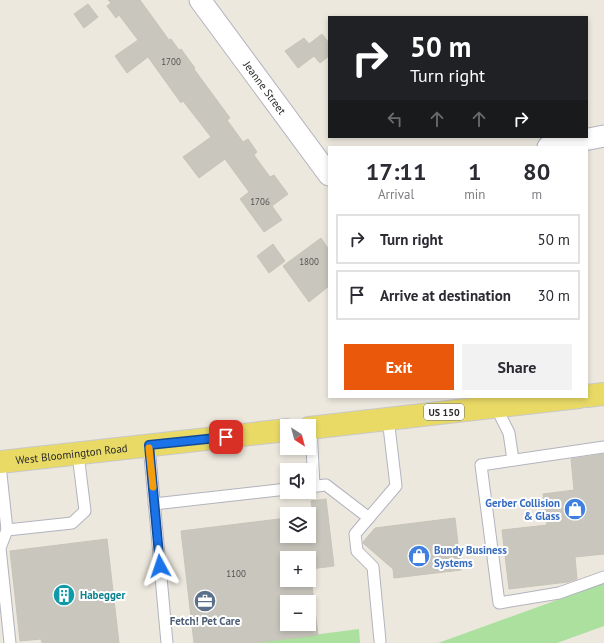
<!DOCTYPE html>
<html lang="en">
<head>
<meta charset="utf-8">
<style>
  body { margin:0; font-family:"PT Sans",sans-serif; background:#f2f2f3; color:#2b2b33; height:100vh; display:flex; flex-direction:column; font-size:15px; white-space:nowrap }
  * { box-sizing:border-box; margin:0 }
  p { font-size:13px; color:#7c7c81 }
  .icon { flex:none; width:22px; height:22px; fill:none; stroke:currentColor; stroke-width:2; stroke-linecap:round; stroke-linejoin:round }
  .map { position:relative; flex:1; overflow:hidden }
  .drawer { position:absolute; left:328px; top:146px; width:260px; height:252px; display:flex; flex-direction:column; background:#fff; border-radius:0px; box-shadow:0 2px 6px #0003 }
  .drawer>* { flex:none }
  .banner { position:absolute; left:328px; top:16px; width:260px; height:122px; border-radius:0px; box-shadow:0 2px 6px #0003; background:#202124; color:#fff; overflow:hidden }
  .needle { width:26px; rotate:144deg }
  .controls { position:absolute; left:280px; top:419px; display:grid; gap:8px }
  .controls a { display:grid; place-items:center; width:36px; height:36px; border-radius:0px; background:#fff; box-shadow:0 2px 6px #0003; font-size:20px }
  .pin { position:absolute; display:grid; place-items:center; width:34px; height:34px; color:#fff; margin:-17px; border-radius:8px; box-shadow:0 2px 6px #0006 }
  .me { position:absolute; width:44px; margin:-22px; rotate:355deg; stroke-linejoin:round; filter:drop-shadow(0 0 3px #0008) }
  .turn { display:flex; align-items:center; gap:14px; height:84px; padding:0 16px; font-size:18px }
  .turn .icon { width:52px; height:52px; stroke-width:2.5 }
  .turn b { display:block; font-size:28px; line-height:34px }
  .lanes { display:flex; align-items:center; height:38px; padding:0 16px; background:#0003; justify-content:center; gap:20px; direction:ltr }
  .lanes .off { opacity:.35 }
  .eta { display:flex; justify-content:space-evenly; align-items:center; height:68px; text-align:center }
  .eta b { font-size:24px; font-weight:600; line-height:28px }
  .button { display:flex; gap:8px; margin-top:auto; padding:8px 16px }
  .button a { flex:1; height:46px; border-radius:0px; background:#ea580c; color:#fff; font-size:16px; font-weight:600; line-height:46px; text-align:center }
  .button a+a { background:#f2f2f3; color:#2b2b33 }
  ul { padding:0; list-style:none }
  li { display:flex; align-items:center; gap:12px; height:50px; margin:0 8px 6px; padding:0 8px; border:2px solid #e1e1e2; border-radius:0px }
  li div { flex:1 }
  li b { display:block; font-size:15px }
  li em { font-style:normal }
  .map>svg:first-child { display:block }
</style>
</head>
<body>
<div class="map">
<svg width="604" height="643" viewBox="0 0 604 643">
  <rect width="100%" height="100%" fill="#ece8de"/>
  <g fill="#ace09e">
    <polygon points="604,583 604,626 557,643 438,643"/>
    <polygon points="359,629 360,643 251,643"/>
  </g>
  <g fill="#c8c6bd" stroke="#c8c4b8" fill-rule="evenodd">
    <polygon points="108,0 140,0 169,40 171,39 179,50 181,49 195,68 194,69 230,118 227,120 243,142 248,139 257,152 254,155 270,177 274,175 288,194 272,206 282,220 264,232 240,199 249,192 225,159 199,178 183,157 211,137 183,101 181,103 148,57 127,73 115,56 138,40 119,15 116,18 107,6 111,3"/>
    <polygon points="88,4 98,17 84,28 74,14"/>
    <polygon points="322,34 329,43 329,56 320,63 314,56 298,68 285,51 304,38 309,44"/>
    <polygon points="321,238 329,250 329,286 309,302 283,266"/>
    <polygon points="273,244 285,261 269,273 257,256"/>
    <polygon points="604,454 604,554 575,557 577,579 568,582 509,589 502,530 547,525 543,494 574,490 571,459"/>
    <path d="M326 499 334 566 310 569 318 635 251 643H194L181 531 287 518V536H309V515H313L311 501ZM287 558H309V580H287ZM287 602H309V624H287Z"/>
    <polygon points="455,518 461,570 394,578 393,569 363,543 363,542 375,528"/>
    <polygon points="107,539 119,643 42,643 41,639 20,641 10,551"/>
  </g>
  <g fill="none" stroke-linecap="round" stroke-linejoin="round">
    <g stroke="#b2b3be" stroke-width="13">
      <g id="lane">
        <polyline points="496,407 509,433 513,460"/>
        <polyline points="311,427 314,486"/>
        <polyline points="149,445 167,643"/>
        <polyline points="604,447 481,465 499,603 559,593 604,577"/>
        <polyline points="0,465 7,530 0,548 10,643"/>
        <polyline points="309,487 326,485 369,518"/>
        <polyline points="154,504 287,489"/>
        <polyline points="7,530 72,523 85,511 78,454"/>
        <polyline points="380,641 373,567 357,551 355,534 396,486 388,418"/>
      </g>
    </g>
    <g stroke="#b2b3be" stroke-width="23">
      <g id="street">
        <path id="s1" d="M200 0 329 175"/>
        <polyline points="548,147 604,136"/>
      </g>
    </g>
    <g stroke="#c8c8c8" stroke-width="24">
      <g id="primary">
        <polyline points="587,396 604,394"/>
        <polyline points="309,428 579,397"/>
        <path id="s2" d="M0 462 287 430"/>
      </g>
    </g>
    <use href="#lane" stroke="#fff" stroke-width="11"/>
    <use href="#street" stroke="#fff" stroke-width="21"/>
    <use href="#primary" stroke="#e9da66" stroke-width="22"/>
  </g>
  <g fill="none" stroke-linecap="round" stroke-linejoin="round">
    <g stroke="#114b97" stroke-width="10">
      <polyline id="route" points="160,566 149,445 226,437"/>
    </g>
    <use href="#route" stroke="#1a73e8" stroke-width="7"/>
    <polyline stroke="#f59e0b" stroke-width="7" points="149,448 153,487"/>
  </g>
  <defs>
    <g id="shop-disc" transform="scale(1.15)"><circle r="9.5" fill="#3f7fe0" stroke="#fff"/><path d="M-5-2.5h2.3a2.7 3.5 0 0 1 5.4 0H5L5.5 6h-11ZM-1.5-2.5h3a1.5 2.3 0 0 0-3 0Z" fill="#fff"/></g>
    <g id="building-disc" transform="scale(1.15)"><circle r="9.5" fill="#0f9aa8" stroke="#fff"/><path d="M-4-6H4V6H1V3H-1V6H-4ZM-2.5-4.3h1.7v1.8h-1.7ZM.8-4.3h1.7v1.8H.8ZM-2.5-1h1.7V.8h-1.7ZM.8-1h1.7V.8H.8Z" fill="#fff"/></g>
    <g id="office-disc" transform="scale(1.15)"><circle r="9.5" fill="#5c6f8a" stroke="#fff"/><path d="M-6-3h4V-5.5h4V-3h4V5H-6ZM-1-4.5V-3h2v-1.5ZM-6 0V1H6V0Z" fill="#fff"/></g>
  </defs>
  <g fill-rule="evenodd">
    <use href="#shop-disc" x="575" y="509"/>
    <use href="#shop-disc" x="419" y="556"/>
    <use href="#building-disc" x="64" y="595"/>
    <use href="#office-disc" x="205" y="601"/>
  </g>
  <g text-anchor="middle" stroke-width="4" stroke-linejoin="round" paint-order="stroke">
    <g font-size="9" fill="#525250">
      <text x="171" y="65">1700</text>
      <text x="260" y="205">1706</text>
      <text x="309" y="265">1800</text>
      <text x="236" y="577">1100</text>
    </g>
    <rect fill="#fff" stroke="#6b6b6b" stroke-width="1" x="424" y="404" width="40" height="16" rx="3"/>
    <g font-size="10" font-weight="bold" fill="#2b2b2b">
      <text x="444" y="416">US 150</text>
    </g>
    <g font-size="11" fill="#2b2b2b" stroke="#fff">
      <text dy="4" stroke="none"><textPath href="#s1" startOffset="109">Jeanne Street</textPath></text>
      <text dy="4" stroke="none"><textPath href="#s2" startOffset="72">West Bloomington Road</textPath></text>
    </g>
    <g font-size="11" font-weight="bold" fill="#366cbe" stroke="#fff" text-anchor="end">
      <text x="560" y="507">Gerber Collision<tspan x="560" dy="13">&amp; Glass</tspan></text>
      <text x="434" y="554" text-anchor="start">Bundy Business<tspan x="434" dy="13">Systems</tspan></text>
    </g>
    <g font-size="11" font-weight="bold" fill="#0d838f" stroke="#fff" text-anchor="start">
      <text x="80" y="599">Habegger</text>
    </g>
    <g font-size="11" font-weight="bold" fill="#4e5e75" stroke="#fff">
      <text x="205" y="625">Fetch! Pet Care</text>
    </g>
  </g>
</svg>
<div class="controls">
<a><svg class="needle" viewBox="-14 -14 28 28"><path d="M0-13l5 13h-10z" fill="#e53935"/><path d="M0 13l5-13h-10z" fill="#7c7c81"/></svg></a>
<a><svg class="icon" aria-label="sound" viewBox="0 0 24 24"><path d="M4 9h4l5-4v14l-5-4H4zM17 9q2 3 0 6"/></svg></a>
<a><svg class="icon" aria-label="layers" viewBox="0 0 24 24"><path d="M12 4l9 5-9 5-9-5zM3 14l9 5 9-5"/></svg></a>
<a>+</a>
<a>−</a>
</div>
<div class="pin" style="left:226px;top:437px;background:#d93025"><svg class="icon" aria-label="arrive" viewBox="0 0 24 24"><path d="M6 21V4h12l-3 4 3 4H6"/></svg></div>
<svg class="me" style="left:160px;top:566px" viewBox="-20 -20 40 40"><path d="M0-17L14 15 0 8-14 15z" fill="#1a73e8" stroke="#fff" stroke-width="4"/></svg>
<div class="banner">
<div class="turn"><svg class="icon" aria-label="right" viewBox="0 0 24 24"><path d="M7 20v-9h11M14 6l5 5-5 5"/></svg><div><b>50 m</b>Turn right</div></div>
<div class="lanes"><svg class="icon off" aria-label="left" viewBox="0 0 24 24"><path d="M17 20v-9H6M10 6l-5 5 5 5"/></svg><svg class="icon off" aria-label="ahead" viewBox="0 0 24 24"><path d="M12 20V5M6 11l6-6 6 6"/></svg><svg class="icon off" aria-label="ahead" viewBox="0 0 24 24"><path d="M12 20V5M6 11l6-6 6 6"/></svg><svg class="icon" aria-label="right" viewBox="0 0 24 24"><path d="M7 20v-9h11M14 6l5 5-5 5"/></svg></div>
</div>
<section class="drawer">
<div class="eta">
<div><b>17:11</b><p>Arrival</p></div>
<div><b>1</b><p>min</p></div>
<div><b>80</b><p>m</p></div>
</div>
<ul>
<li><svg class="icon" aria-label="right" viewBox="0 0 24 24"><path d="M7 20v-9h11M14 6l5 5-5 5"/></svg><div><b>Turn right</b></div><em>50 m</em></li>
<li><svg class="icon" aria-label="arrive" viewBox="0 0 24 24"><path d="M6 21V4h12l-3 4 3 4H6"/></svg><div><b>Arrive at destination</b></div><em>30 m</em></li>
</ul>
<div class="button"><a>Exit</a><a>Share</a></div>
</section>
</div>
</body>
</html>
